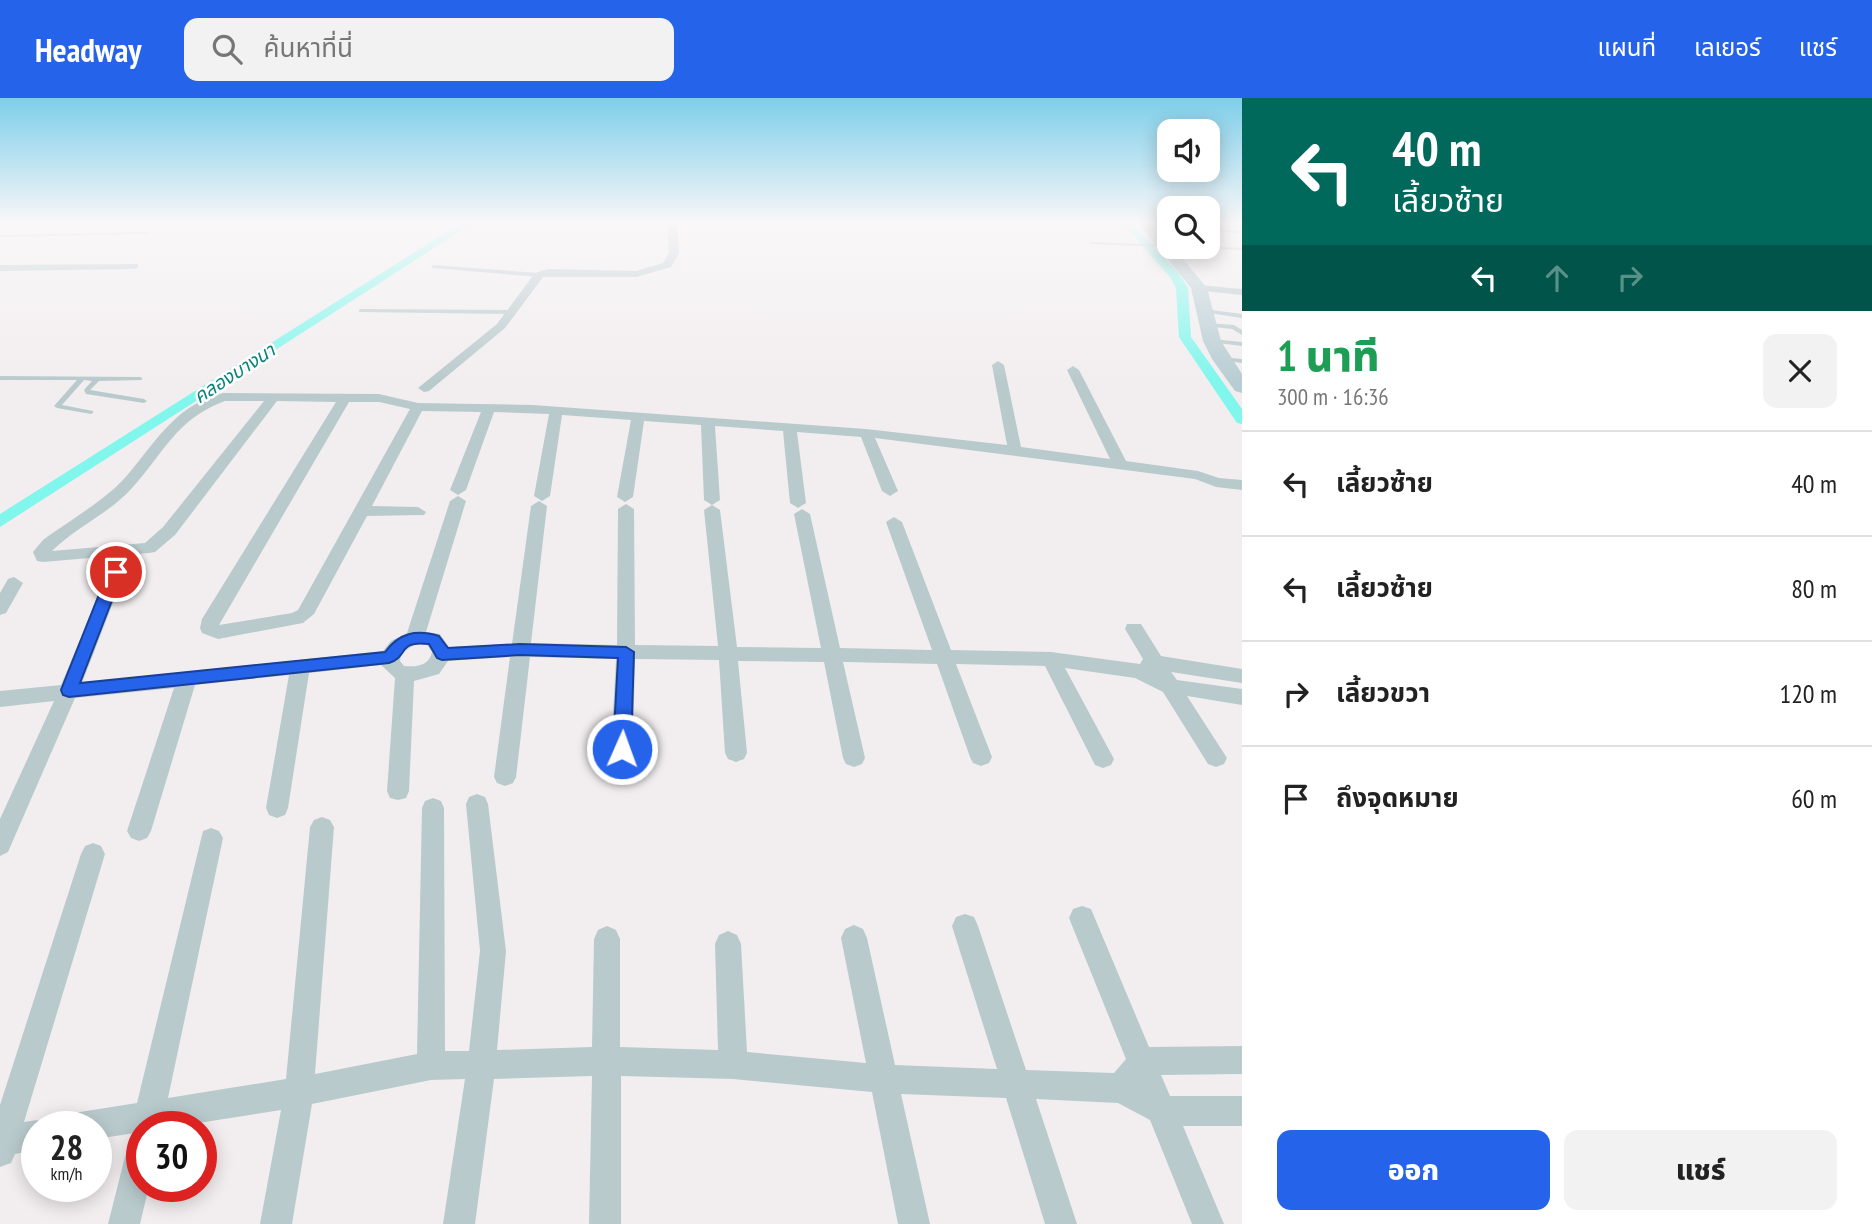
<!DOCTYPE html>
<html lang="th">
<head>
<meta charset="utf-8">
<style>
  body { margin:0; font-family:"PT Sans Narrow","Noto Sans Thai",sans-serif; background:#f2f2f2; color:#222; height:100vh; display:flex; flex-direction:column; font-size:26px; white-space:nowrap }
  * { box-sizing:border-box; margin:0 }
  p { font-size:23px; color:#767676 }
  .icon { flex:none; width:38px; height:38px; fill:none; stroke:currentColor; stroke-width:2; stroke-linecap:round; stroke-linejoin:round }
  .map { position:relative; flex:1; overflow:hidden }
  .details { display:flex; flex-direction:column; background:#fff; width:630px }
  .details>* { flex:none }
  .guide { background:#00695c; color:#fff; overflow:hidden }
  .fabs { position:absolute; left:1157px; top:21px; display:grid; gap:14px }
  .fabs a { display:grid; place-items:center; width:63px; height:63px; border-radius:14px; background:#fff; box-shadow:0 4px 18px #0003; font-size:35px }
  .speed { position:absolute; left:21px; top:1013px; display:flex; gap:14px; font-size:35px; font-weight:700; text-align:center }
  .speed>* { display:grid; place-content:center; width:91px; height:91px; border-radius:50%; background:#fff; box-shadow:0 4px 18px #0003; line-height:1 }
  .speed small { font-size:18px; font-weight:400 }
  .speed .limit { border:10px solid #d22; background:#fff; color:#111 }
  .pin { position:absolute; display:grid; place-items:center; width:60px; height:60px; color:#fff; margin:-30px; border:4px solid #fff; border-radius:50%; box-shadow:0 2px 7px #0007 }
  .me { position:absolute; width:77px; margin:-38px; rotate:2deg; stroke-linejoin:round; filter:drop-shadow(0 0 5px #0008) }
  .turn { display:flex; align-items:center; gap:24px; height:147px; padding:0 35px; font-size:32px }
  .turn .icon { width:91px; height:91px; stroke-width:2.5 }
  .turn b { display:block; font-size:49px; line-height:60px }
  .lanes { display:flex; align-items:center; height:66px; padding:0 35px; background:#0003; justify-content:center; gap:35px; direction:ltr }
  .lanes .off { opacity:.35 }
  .round { display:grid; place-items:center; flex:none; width:74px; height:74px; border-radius:14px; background:#f2f2f2 }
  .overview { display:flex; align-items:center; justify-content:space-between; height:119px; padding:0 35px }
  h1 { font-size:42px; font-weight:800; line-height:52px; color:#1e9e55 }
  .cta { display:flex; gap:14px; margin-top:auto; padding:14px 35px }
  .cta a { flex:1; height:80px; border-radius:14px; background:#2563eb; color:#fff; font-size:28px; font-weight:800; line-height:80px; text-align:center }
  .cta a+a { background:#f2f2f2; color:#222 }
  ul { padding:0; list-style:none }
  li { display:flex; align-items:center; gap:21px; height:105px; padding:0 35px; border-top:2px solid #e0e0e0 }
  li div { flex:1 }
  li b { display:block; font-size:26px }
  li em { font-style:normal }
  header { display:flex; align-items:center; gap:42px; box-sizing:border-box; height:98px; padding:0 35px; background:#2563eb; color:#fff }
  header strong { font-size:33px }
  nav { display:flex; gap:38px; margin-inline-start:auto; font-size:24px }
  .search { width:490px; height:63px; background:#f2f2f2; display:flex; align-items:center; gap:18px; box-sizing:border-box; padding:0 24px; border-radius:14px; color:#767676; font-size:26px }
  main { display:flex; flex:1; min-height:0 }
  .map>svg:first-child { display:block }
</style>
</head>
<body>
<header>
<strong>Headway</strong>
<div class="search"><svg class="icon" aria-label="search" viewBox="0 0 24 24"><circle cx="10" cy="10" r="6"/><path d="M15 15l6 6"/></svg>ค้นหาที่นี่</div>
<nav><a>แผนที่</a><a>เลเยอร์</a><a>แชร์</a></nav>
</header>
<main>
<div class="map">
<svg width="1242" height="1126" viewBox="0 0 1242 1126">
  <rect width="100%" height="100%" fill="#f2eeef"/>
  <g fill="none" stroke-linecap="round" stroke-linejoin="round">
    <g fill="#80f6ec" fill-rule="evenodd">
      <polygon points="461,125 473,125 0,429 0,416"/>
      <polygon points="1122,125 1132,125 1179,176 1188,190 1191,239 1242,311 1242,326 1237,325 1179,239 1176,190 1170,179"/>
    </g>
    <g fill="#b9cacd" fill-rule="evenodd">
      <polygon points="1147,129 1169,129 1169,131 1149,131"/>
      <polygon points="1208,131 1242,133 1242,135 1208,133"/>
      <polygon points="150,134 148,136 0,139 0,137"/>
      <polygon points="1091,144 1169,147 1169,149 1171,149 1169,149 1089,146"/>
      <polygon points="1208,148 1242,150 1242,152 1191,150 1189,149"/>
      <polygon points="434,167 539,175 542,177 539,179 432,170 432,168"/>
      <polygon points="361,211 512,212 515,214 512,216 359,214 359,212"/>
      <polygon points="1204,211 1242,216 1242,220 1202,214 1202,212"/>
      <polygon points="1207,225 1234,227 1242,232 1242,237 1232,231 1205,228 1205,226"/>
      <polygon points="1212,241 1242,244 1242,248 1210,244 1209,243"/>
      <polygon points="1221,259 1242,261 1242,265 1219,262 1219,260"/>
      <polygon points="0,278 140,279 142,280 142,282 99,283 90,292 144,301 147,303 144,305 86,296 84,292 92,283 84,282 62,307 93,313 93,315 91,316 57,310 54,308 77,282 0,282"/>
    </g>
    <g fill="#b9cacd" fill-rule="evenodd">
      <polygon points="667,125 677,125 679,155 671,169 636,179 543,179 505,230 429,293 424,294 418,290 497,226 535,175 548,171 636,173 663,165 669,155"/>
      <polygon points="138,166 138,170 134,171 0,173 0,167"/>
      <polygon points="1199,187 1242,191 1242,197 1195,192 1195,188"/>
      <path d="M998 263 1004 267 1021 349 1110 361 1067 272 1073 268 1079 272 1126 363 1198 373 1219 380 1242 382V392L1216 389 1195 381 875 340 898 393 890 398 882 393 861 339 797 334 806 405 798 410 790 405 783 333 715 328 720 402 712 407 704 402 701 327 644 323 633 399 625 404 617 399 631 322 562 317 550 398 542 403 534 398 549 316 494 314 466 392 458 397 450 392 481 314 422 313 372 408 418 409 426 414 424 417 367 418 314 516 303 525 218 541 202 535 200 530 202 521 336 304 277 303 175 437 155 454 149 455 43 464 37 463 33 454 43 442C66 425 103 403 122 383 154 348 172 308 223 295L379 296 418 305 533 307 866 331 1007 347 992 267ZM225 303H264L163 429 145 445 52 453C76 429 110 415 132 390 164 355 176 321 225 303ZM349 304H379L410 311 298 512 292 515 219 527Z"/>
      <path d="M458 398 466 403 426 534 440 536 449 549 512 546 531 408 539 403 547 408 531 545 617 547 618 411 626 406 634 411 635 547 718 548 704 412 712 407 720 412 737 549 821 550 794 416 802 411 810 416 840 550 932 552 886 424 894 419 902 424 951 552 1051 554 1140 566 1143 561 1125 531 1127 526H1141L1161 558 1242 571V585L1171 574 1177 582 1242 591V607L1187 598 1227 660 1224 666 1216 669 1208 666 1163 594 1135 580 1065 570 1114 661 1111 667 1103 670 1095 667 1045 568 956 566 992 659 989 665 981 668 973 665 970 659 937 566 843 564 865 660 862 666 854 669 846 666 843 660 824 564 738 563 747 655 744 661 736 664 728 661 725 655 719 562 635 561 633 651 630 657 622 660 614 657 611 651 616 561 530 559 516 679 513 685 505 688 497 685 494 679 510 559 448 563 439 576 414 583 409 693 406 700 398 702 390 700 387 693 395 580 381 567 309 575 288 710 285 717 277 720 269 717 266 710 289 577 195 587 151 733 147 740 139 743 131 740 127 733 174 590 75 600 8 754 0 758V721L54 603 0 609V593L61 587 110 470 116 468 125 474 82 585 383 553 391 543 407 535 450 403ZM416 546 427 547 432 554C429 568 417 569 404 568L400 563 401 555Z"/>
      <polygon points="14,479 23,485 6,515 0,517 0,495 8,481"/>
      <polygon points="477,696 485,699 488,706 506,853 497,952 592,949 594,841 598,832 607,828 616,832 620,841 620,949 718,952 715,846 719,837 728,833 737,837 741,846 747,954 866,965 841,840 845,831 854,827 863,831 867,840 895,967 997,971 952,828 956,819 965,816 974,819 978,828 1026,972 1114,975 1126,961 1069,820 1073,811 1082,808 1091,811 1149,949 1242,948 1242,976 1161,977 1170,998 1242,998 1242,1028 1183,1028 1224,1126 1192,1126 1150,1022 1118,1005 1036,1001 1077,1126 1045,1126 1006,1000 901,996 930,1126 898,1126 872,994 733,981 621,978 621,1126 589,1126 592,978 494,981 475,1126 443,1126 465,981 431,982 312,1006 292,1126 260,1126 281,1012 173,1029 142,1029 142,1088 149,1088 140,1126 108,1126 127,1051 131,1040 136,1038 135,1035 96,1041 96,1029 65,1029 69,1018 80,1014 137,1005 203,733 211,730 219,733 223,740 168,1000 286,981 310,729 314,722 322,719 330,722 334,729 315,976 417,956 422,710 425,703 433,700 441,703 444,710 445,953 469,953 480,853 466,706 469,699"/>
      <polygon points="93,745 101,748 105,756 24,1024 37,1022 49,1029 37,1029 37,1052 15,1056 11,1065 0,1069 0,1007 81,756 85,748"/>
    </g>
    <polygon fill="#b8cdd3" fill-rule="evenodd" points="1138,125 1152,125 1169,144 1169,149 1173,149 1207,190 1221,243 1242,276 1242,295 1235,293 1212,261 1203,243 1191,190"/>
  </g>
  <linearGradient id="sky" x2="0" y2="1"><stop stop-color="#7eceea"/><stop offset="0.44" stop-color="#f9f7f8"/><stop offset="1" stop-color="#f9f7f8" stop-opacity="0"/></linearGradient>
  <rect width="1242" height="283" fill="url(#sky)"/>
  <path fill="#2563eb" stroke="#184099" stroke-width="2" d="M116 470 123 474 80 585 385 554C399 535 416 531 439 538L448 550 520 546 626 549 634 554 631 651 628 656H616L613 651 618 560 520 557 442 562 437 560 429 546C397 542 409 559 389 565L69 599 63 597 61 592 108 474Z"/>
  <g text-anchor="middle" stroke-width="5" stroke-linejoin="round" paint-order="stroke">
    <g font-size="19" font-style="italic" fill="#05847a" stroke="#fff">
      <text transform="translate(234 275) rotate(-33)" y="7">คลองบางนา</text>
    </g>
  </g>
</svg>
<div class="fabs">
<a><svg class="icon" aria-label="sound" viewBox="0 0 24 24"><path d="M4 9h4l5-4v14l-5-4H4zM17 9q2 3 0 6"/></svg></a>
<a><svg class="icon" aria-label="search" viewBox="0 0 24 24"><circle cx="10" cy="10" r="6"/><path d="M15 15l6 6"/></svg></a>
</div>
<div class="speed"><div>28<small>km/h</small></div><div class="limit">30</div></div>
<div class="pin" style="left:116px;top:474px;background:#d93025"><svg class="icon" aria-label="arrive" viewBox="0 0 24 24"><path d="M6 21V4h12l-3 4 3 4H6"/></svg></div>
<svg class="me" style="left:622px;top:651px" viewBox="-20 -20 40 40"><circle r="17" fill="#2563eb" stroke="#fff" stroke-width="3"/><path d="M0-11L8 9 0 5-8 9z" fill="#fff"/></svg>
</div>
<section class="details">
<div class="guide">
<div class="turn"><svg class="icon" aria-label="left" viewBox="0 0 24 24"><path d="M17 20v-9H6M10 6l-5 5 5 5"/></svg><div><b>40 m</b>เลี้ยวซ้าย</div></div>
<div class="lanes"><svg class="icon" aria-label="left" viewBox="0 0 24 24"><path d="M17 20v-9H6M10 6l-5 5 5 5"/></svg><svg class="icon off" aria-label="ahead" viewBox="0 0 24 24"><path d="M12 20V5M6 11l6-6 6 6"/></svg><svg class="icon off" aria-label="right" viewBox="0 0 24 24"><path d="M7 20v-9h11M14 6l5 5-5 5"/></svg></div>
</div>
<div class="overview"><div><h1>1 นาที</h1><p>300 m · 16:36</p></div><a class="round"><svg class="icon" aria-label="close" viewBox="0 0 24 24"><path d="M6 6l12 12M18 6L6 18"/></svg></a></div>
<ul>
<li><svg class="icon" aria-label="left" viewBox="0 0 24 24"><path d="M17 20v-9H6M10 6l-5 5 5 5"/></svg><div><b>เลี้ยวซ้าย</b></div><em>40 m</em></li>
<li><svg class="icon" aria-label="left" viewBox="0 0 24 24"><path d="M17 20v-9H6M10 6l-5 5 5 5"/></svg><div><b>เลี้ยวซ้าย</b></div><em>80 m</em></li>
<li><svg class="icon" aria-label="right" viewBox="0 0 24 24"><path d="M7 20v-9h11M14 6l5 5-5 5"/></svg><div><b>เลี้ยวขวา</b></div><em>120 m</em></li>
<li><svg class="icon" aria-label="arrive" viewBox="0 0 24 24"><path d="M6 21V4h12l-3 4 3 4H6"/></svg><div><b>ถึงจุดหมาย</b></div><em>60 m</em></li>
</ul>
<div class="cta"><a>ออก</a><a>แชร์</a></div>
</section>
</main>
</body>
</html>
